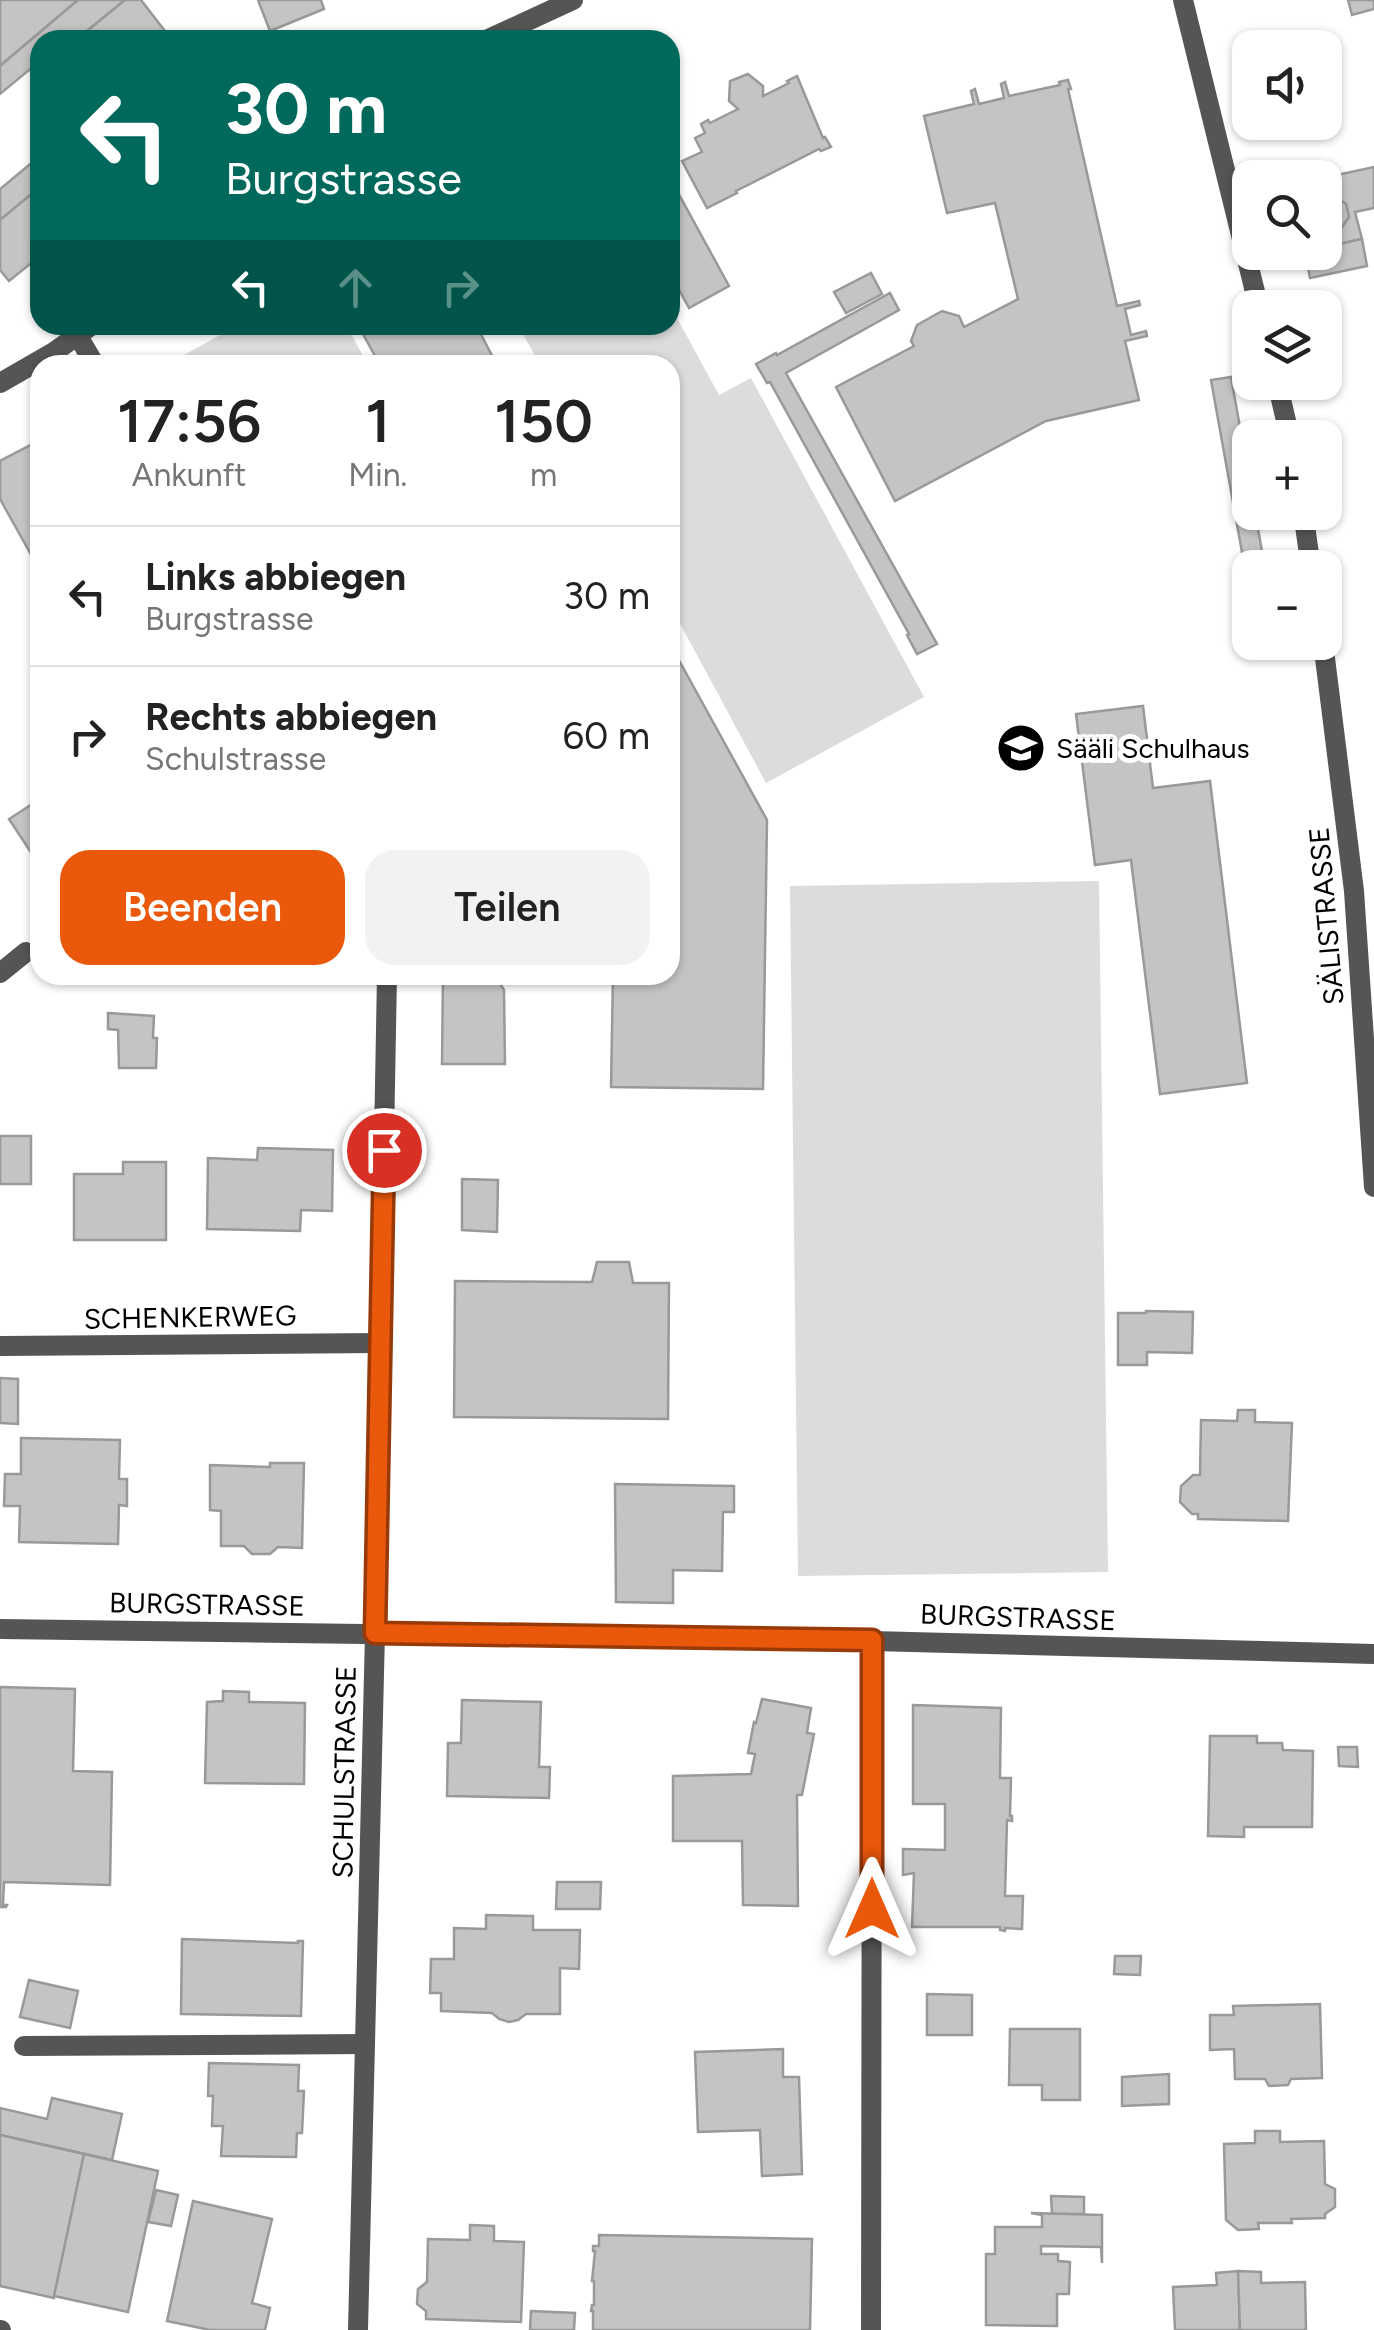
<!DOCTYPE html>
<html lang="de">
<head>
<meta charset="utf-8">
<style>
  body { margin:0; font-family:Figtree,sans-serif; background:#f2f2f2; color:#222; height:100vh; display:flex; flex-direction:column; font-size:38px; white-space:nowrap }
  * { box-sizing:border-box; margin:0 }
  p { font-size:32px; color:#767676 }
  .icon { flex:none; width:55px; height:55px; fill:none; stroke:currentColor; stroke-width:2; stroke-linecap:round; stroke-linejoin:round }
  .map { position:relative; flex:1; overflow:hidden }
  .panel { position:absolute; left:30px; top:355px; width:650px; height:630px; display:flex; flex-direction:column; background:#fff; border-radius:30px; box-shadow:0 2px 8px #0004 }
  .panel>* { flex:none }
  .hud { position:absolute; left:30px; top:30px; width:650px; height:305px; border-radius:30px; box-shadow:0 2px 8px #0004; background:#00695c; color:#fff; overflow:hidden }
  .buttons { position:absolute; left:1232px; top:30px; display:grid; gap:20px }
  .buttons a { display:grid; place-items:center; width:110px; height:110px; border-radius:20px; background:#fff; box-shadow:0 2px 8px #0004; font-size:50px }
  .pin { position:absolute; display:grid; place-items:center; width:85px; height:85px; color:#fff; margin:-42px; border:5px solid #fff; border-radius:50%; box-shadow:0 2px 10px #0007 }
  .me { position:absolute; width:110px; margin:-55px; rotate:0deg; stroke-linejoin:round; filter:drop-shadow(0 0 8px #0008) }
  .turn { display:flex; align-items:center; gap:35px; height:210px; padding:0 30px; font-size:45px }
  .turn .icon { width:130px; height:130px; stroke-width:2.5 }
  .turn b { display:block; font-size:70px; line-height:85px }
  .lanes { display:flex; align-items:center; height:95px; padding:0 30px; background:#0003; justify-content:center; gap:50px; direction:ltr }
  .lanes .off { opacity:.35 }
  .eta { display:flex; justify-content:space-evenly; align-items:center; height:170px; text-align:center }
  .eta b { font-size:60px; font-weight:600; line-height:70px }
  .button { display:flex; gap:20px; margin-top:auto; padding:20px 30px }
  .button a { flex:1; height:115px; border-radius:30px; background:#ea580c; color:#fff; font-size:40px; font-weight:600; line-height:115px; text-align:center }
  .button a+a { background:#f2f2f2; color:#222 }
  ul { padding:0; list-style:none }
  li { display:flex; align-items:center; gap:30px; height:140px; padding:0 30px; border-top:2px solid #e0e0e0 }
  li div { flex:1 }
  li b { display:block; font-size:38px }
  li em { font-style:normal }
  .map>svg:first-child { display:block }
</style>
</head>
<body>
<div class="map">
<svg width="1374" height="2330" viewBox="0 0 1374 2330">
  <rect width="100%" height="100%" fill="#fff"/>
  <g fill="#dcdcdc">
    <polygon points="670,305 719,395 751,378 924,697 766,783 670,605 670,365 540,365 518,325 670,325"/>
    <polygon points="238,325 346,325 368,365 178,365 175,360"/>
    <polygon points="1099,881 1108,1572 798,1576 790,886"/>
  </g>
  <g fill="#c4c4c4" stroke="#999" stroke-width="2.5">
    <polygon points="0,0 78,0 0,66"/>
    <polygon points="78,0 125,0 87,31 94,40 40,40 40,61 0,94 0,66"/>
    <polygon points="125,0 141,0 172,40 94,40 87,31"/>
    <polygon points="258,0 321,0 324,9 270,31"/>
    <polygon points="1348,0 1374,0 1374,9 1352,15"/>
    <polygon points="748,74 763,86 763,96 789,83 787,81 797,76 823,138 825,137 831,147 821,151 819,149 736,191 737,193 707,208 682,161 702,152 695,138 705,133 701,124 708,120 710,123 738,109 729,101 730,81"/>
    <polygon points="1068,80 1071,89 1068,89 1117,306 1139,301 1140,305 1125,309 1131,335 1146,331 1147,336 1125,341 1139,400 1046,421 895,501 836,387 914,346 911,341 917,325 942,311 959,316 964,327 1018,299 995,203 947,213 924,116 974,104 971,91 975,89 979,104 1004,98 1001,84 1005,82 1009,96 1060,85 1059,82"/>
    <polygon points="40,156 40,187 0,220 0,189"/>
    <polygon points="1374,167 1374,208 1355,212 1362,239 1325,247 1325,226 1330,230 1342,227 1349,217 1346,204 1336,198 1325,201 1325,178 1323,178"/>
    <polygon points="670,178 729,286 689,308 670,273"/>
    <polygon points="40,187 40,256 9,281 0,270 0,220"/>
    <polygon points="1336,198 1346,204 1349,217 1342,227 1330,230 1325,226 1325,201"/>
    <polygon points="1362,239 1367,266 1310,278 1305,252 1325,252 1325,247"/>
    <polygon points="871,273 882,294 846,313 834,292"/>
    <polygon points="890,293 899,310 786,373 937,644 917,654 907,635 909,634 770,382 767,383 756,364 776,353 777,355"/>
    <polygon points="358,325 476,325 497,365 380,365"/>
    <polygon points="1231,377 1250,483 1250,512 1255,512 1265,568 1250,568 1250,579 1247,580 1211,380"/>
    <polygon points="40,440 40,569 39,569 0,499 0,461"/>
    <polygon points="670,644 767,820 763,1089 611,1087 613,975 670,975"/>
    <polygon points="1143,706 1153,788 1210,781 1247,1083 1160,1094 1131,860 1095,865 1076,714"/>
    <polygon points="40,799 40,866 9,819"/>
    <polygon points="443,975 495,975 504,990 505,1064 442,1064"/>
    <polygon points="108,1013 154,1016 153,1038 157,1038 156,1068 119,1068 118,1030 108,1029"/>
    <rect x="0" y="1136" width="31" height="48"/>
    <polygon points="258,1148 333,1150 332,1211 301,1210 300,1231 207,1229 208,1158 257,1160"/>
    <polygon points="123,1162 166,1162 166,1240 74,1240 74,1174 123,1174"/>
    <polygon points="462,1179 498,1180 497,1232 462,1230"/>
    <polygon points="597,1262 629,1262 633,1283 669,1283 668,1419 454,1417 455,1281 592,1282"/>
    <polygon points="1146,1311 1193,1312 1192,1353 1147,1352 1147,1365 1118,1365 1118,1313 1146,1313"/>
    <polygon points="0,1378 18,1379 18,1424 0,1423"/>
    <polygon points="1238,1410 1255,1410 1255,1422 1292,1423 1288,1521 1198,1519 1198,1514 1192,1514 1180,1502 1181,1486 1193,1475 1200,1475 1201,1420 1237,1421"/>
    <polygon points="21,1438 120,1440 119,1479 127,1479 127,1506 119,1505 118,1544 19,1542 20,1506 4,1506 5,1474 21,1474"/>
    <polygon points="270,1463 304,1463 302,1548 278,1547 270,1554 252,1554 244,1546 221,1546 221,1511 210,1510 210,1465 270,1467"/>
    <polygon points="615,1484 734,1486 734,1512 723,1512 722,1571 673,1570 673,1603 616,1602"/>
    <polygon points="0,1687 75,1689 73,1771 112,1772 110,1885 4,1882 3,1905 7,1905 6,1907 0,1907"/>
    <polygon points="223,1691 249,1692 249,1702 305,1703 304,1784 205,1783 207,1702 223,1701"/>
    <polygon points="762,1699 811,1708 807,1733 814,1734 802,1795 797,1795 798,1906 743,1905 742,1841 673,1841 673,1776 751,1774 755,1754 748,1753 754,1722 756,1723"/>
    <polygon points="462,1700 541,1702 539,1767 550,1767 549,1798 447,1796 448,1743 461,1743"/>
    <polygon points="913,1705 1001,1708 1000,1778 1011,1778 1010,1816 1012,1816 1012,1821 1007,1820 1005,1896 1023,1896 1022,1929 1005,1928 1005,1931 1000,1930 1000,1927 912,1927 914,1873 903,1875 903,1849 945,1850 945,1804 913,1804"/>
    <polygon points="1210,1736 1257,1736 1257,1743 1282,1743 1283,1750 1313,1751 1312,1827 1244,1827 1244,1837 1208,1836"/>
    <polygon points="1338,1747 1357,1747 1358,1767 1339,1766"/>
    <polygon points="557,1882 601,1882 600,1909 556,1909"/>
    <polygon points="486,1915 533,1916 533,1930 580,1930 579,1969 560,1968 560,2014 526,2014 518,2020 509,2022 499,2019 492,2013 441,2011 441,1993 430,1993 431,1959 454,1959 454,1928 486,1929"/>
    <polygon points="182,1939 298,1943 298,1941 303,1941 301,2016 181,2014"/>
    <polygon points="1115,1956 1141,1956 1140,1975 1114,1974"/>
    <polygon points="29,1980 78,1991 70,2028 20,2017"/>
    <polygon points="927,1994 972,1995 972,2035 927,2035"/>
    <polygon points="1320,2004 1322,2078 1291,2079 1288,2085 1269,2086 1265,2079 1235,2079 1234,2049 1210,2050 1210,2015 1234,2015 1233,2006"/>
    <polygon points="1010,2029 1080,2029 1080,2100 1042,2100 1042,2085 1009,2085"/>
    <polygon points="783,2049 783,2077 799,2077 802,2174 762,2176 760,2130 698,2132 695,2052"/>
    <polygon points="209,2063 299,2065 298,2091 304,2091 302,2133 297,2133 296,2157 221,2156 223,2126 212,2126 213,2096 208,2096"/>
    <polygon points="1169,2074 1169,2104 1122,2106 1122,2077"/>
    <polygon points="52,2098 122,2114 112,2160 0,2135 0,2108 47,2119"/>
    <polygon points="1255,2131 1280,2131 1280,2142 1324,2141 1325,2184 1335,2189 1335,2207 1325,2214 1325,2218 1291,2219 1292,2223 1258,2223 1259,2229 1238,2230 1226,2220 1224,2144 1255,2143"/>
    <polygon points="0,2135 84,2154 54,2298 0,2286"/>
    <polygon points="84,2154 158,2171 128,2312 54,2296"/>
    <polygon points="156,2190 178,2195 171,2226 148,2222"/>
    <polygon points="1051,2196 1084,2197 1084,2214 1052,2214"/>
    <polygon points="193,2201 272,2219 252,2303 270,2308 265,2330 210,2330 167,2321"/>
    <polygon points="1031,2213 1102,2215 1102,2263 1101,2247 1041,2246 1041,2254 1058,2254 1058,2261 1070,2262 1069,2294 1057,2294 1057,2326 986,2325 986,2254 995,2254 995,2227 1042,2227 1042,2215"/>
    <polygon points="470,2225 494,2226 494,2241 524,2242 521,2322 426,2319 426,2311 417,2304 418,2289 427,2282 428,2239 470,2240"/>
    <polygon points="599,2235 812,2239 810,2330 593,2330 593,2311 591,2311 592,2305 594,2305 594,2281 592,2281 595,2251 593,2251 593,2246 599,2246"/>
    <polygon points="1238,2271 1240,2330 1175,2330 1173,2287 1217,2285 1216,2273"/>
    <polygon points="1238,2271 1261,2272 1261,2283 1305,2282 1306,2330 1240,2330"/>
    <polygon points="531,2311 575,2313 574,2330 530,2330"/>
  </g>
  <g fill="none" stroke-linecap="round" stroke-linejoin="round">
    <g stroke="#555" stroke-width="20">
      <polyline points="0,973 26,952"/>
      <polyline points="0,1346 380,1343"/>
      <polyline points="24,2046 365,2044"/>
    </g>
    <g stroke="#555" stroke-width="20">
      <polyline points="1183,0 1259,308"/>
      <polyline points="78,336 95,365"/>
      <polyline points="1277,382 1290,438"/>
      <polyline points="1303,512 1311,568"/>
      <polyline points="1323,642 1354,891 1374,1187"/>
      <polyline points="0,1629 872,1641 1374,1654"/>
      <polyline points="0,2330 1,2330"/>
      <polyline points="358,2330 375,1633 387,975"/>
      <polyline points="871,2330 872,1641"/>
    </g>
    <g stroke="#555" stroke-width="20">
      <polyline points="486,40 573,0"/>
      <polyline points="0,383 54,352 92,325"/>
    </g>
  </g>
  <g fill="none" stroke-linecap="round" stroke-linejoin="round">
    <g stroke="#983908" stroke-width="25">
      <polyline id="route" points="384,1150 375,1633 872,1640 872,1909"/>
    </g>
    <use href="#route" stroke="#ea580c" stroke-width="18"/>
  </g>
  <defs>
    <g id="school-disc" transform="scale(2.5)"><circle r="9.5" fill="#000" stroke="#fff"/><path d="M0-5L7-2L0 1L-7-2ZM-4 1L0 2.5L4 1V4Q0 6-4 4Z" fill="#fff"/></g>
  </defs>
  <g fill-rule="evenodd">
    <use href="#school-disc" x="1021" y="748"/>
  </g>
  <g text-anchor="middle" stroke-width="10" stroke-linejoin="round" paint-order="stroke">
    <g font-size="28" fill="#000" stroke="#fff" text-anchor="start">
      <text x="1056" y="758">Sääli Schulhaus</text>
    </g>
    <g font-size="28" fill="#000" stroke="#fff">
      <text transform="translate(1326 916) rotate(-95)" y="10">SÄLISTRASSE</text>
      <text transform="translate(190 1317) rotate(-1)" y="10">SCHENKERWEG</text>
      <text transform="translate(207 1604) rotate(1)" y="10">BURGSTRASSE</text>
      <text transform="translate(1018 1617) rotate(2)" y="10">BURGSTRASSE</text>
      <text transform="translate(344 1772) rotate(-89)" y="10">SCHULSTRASSE</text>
    </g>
  </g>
</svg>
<div class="buttons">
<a><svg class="icon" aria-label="sound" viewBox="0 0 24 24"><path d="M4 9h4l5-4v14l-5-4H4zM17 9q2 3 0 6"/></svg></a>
<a><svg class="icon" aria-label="search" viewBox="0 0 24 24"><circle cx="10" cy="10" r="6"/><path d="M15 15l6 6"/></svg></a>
<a><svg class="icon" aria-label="layers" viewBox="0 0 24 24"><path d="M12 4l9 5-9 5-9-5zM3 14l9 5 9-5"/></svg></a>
<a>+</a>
<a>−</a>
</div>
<div class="pin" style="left:384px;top:1150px;background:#d93025"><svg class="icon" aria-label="arrive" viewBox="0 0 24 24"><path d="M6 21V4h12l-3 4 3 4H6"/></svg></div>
<svg class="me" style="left:872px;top:1909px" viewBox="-20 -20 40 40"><path d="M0-17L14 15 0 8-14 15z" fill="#ea580c" stroke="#fff" stroke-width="4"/></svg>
<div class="hud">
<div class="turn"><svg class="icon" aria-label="left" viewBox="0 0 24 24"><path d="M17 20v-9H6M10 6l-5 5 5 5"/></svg><div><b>30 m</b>Burgstrasse</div></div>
<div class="lanes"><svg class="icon" aria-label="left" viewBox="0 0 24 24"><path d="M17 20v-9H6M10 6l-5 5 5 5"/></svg><svg class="icon off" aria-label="ahead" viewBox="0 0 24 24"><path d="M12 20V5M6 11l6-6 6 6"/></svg><svg class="icon off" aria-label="right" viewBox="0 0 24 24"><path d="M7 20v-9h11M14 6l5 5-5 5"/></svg></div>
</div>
<section class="panel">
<div class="eta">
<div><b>17:56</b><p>Ankunft</p></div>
<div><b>1</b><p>Min.</p></div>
<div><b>150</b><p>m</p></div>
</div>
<ul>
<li><svg class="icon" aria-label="left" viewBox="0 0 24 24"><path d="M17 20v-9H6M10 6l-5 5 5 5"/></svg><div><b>Links abbiegen</b><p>Burgstrasse</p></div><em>30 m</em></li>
<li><svg class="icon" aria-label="right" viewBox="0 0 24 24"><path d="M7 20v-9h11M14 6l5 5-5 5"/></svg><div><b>Rechts abbiegen</b><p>Schulstrasse</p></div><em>60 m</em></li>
</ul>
<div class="button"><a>Beenden</a><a>Teilen</a></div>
</section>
</div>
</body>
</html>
